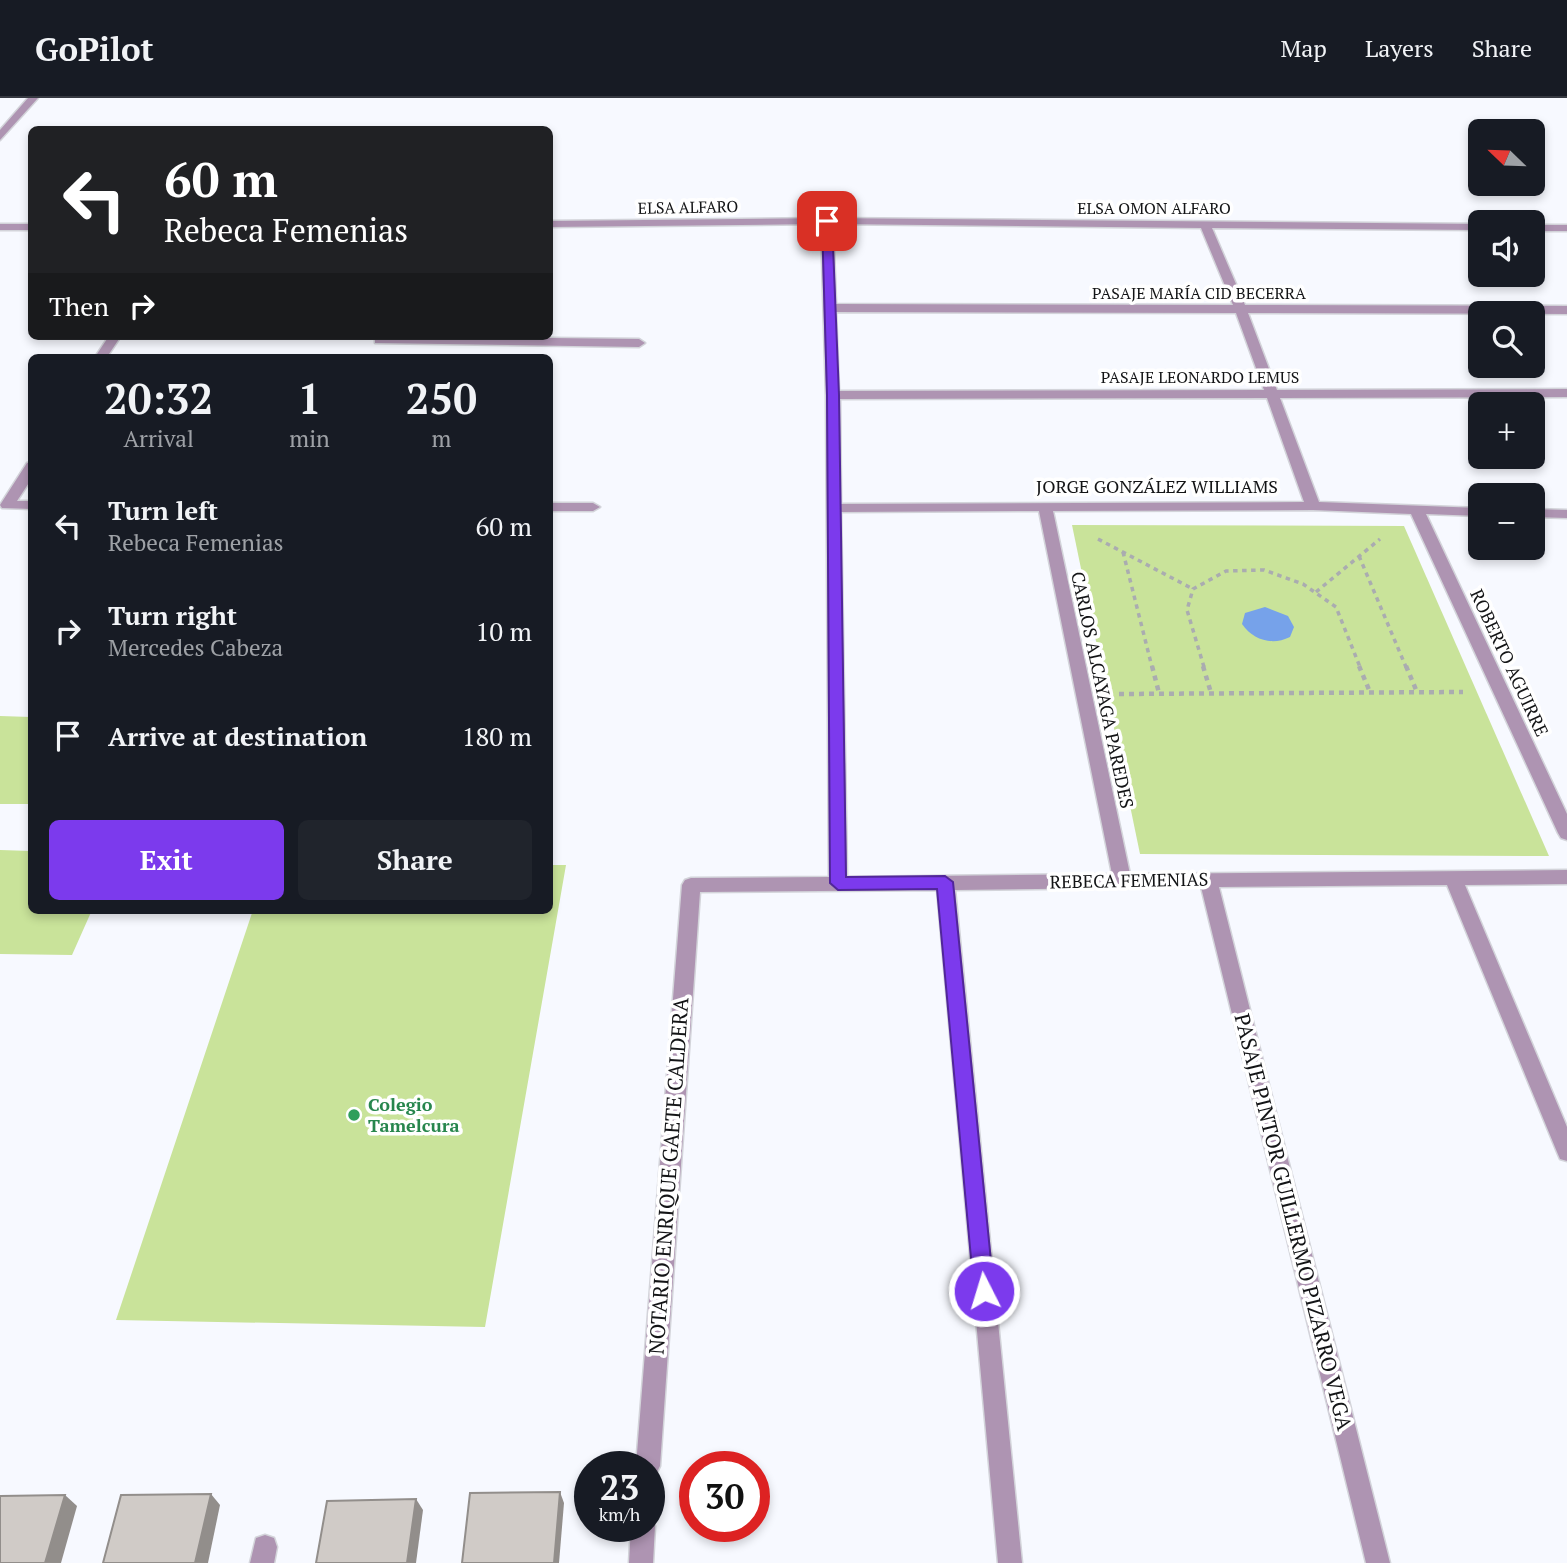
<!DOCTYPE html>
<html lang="en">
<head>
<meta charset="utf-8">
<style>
  body { margin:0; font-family:"PT Serif",serif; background:#20242c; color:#f1f3f6; height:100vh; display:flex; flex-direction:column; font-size:26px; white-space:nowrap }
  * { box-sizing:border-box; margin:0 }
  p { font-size:23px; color:#9ea1a6 }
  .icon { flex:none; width:38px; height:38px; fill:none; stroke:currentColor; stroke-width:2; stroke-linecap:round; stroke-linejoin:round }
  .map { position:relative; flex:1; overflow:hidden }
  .side { position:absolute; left:28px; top:256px; width:525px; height:560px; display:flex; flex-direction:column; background:#171b24; border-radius:10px; box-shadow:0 4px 10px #0003 }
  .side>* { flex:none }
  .guide { position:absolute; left:28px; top:28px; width:525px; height:214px; border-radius:10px; box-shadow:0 4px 10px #0003; background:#202124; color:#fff; overflow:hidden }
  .needle { width:46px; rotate:293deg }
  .tools { position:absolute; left:1468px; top:21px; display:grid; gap:14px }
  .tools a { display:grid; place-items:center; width:77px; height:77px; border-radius:10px; background:#171b24; box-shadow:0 4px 10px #0003; font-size:35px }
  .speed { position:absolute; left:574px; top:1353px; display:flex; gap:14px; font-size:35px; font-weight:700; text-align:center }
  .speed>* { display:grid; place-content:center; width:91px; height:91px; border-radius:50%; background:#171b24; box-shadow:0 4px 10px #0003; line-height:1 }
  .speed small { font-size:18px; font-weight:400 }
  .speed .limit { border:10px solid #d22; background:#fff; color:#111 }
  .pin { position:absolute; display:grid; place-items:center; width:60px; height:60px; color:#fff; margin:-30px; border-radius:14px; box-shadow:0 4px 10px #0006 }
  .me { position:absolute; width:77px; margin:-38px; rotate:355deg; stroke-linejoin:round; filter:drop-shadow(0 0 5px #0008) }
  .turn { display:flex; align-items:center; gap:24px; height:147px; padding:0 21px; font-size:32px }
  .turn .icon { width:91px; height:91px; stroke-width:2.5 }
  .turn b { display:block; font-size:49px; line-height:60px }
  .then { display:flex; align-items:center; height:66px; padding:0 21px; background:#0003; gap:14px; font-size:26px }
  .eta { display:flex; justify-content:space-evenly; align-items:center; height:119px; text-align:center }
  .eta b { font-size:42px; font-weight:700; line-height:49px }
  .button { display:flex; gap:14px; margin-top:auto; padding:14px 21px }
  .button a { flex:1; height:80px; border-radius:10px; background:#7c3aed; color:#fff; font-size:28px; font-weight:700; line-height:80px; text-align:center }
  .button a+a { background:#20242c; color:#f1f3f6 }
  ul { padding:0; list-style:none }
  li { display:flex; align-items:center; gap:21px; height:105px; padding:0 21px }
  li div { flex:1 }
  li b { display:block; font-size:26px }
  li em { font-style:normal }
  header { display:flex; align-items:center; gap:42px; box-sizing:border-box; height:98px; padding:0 35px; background:#171b24; border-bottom:2px solid #363941 }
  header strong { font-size:33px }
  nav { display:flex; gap:38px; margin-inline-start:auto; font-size:24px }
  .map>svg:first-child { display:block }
</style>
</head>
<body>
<header>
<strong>GoPilot</strong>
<nav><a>Map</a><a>Layers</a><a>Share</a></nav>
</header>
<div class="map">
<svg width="1567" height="1465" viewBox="0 0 1567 1465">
  <rect width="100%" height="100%" fill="#f7f9ff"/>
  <g fill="#c9e39a">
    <polygon points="1072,427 1404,428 1549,758 1140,756"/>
    <polygon points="0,618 31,619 31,706 0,706"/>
    <polygon points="0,752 31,753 32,812 92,812 72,857 0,856"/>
    <polygon points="550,767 566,767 485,1229 116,1222 253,812 550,812"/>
  </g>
  <path fill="#76a2ea" d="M1265 509 1288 518 1294 529 1290 539C1272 548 1253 542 1242 526L1245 515Z"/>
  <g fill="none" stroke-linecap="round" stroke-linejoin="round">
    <g stroke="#d3d4da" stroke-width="3">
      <g id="minor">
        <polygon points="28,0 38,0 0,42 0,32"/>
        <path d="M827 120 1480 126V132L1212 130 1245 207 1567 208V216L1248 215 1277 292 1567 291V299L1280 300 1319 404 1480 410V418L1426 416 1567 716V742L1561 740 1558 735 1411 416 1313 412 1053 413 1130 776 1567 772V786L1465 787 1567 1029V1063L1560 1061 1557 1054 1447 787 1219 789 1390 1465H1366L1201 789 955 792 1022 1465H998L937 792 700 794 660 1368 656 1376 649 1379V1368H636L682 787 685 782 691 780 829 779 826 297 821 126 550 129V123ZM833 126 1201 130 1233 207 836 206ZM836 214 1236 215 1264 292 839 293ZM1267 300 1304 404 841 406 840 301ZM1039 413 1112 776 847 779 841 414Z"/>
        <rect x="0" y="126" width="32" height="6"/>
        <rect x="1533" y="127" width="34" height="6"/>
        <polygon points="109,238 121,238 107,259 95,259"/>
        <polygon points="379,238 639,241 645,245 639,249 375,245 375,239"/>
        <polygon points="32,364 32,380 17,403 32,403 32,411 2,410 0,407 27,365"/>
        <polygon points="550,405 593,405 600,409 593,413 550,413"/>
        <polygon points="1533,411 1567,412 1567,420 1533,419"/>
        <polygon points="649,1418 655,1428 653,1465 629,1465 631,1428 649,1428"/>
        <polygon points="265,1437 274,1440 277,1449 274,1465 250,1465 256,1440"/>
      </g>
    </g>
    <g stroke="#aaacb0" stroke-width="3.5" stroke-dasharray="4.5 4.5" stroke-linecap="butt">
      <polyline points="1098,441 1193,491"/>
      <polyline points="1123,454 1152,569"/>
      <polyline points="1359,458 1406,569"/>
      <polyline points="1316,494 1380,441"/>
      <polyline points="1204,569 1187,512 1193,491 1226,473 1264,472 1303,486 1336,509 1360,569"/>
    </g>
    <g stroke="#aaacb0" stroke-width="4.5" stroke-dasharray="5 5" stroke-linecap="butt">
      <polyline points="1152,568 1159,595"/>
      <polyline points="1203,568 1211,595"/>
      <polyline points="1359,568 1370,594"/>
      <polyline points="1406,568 1417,594"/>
      <polyline points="1119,596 1463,594"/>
    </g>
    <use href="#minor" fill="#ae94b2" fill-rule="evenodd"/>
  </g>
  <g fill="#928e8b">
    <polygon points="560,1394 564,1405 559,1465 554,1465"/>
    <polygon points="211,1396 220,1407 208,1465 195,1465"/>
    <polygon points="65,1397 77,1408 61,1465 45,1465"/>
    <polygon points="416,1401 423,1412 416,1465 407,1465"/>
  </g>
  <g fill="#d0cbc7" stroke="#928e8b" stroke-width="2">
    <polygon points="560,1394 554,1465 462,1465 470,1395"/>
    <polygon points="211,1396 195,1465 103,1465 121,1397"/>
    <polygon points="65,1397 45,1465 0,1465 0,1398"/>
    <polygon points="416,1401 407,1465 316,1465 327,1403"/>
  </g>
  <polygon fill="#7c3aed" stroke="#51269a" stroke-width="2" points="827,120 832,123 839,297 846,779 945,778 953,784 994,1193 991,1200 984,1202 977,1200 974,1193 937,791 838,792 830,785 827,297 822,123"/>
  <circle fill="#2e9e5b" stroke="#fff" stroke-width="2.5" cx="354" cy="1017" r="7"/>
  <g text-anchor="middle" stroke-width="7" stroke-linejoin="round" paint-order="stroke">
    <g font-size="16" fill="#131416" stroke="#fff">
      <text transform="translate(688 109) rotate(-1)" y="6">ELSA ALFARO</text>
      <text x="1154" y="116">ELSA OMON ALFARO</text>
      <text x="1199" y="201">PASAJE MARÍA CID BECERRA</text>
      <text x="1200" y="285">PASAJE LEONARDO LEMUS</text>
    </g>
    <g font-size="18" fill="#131416" stroke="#fff">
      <text x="1157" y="395">JORGE GONZÁLEZ WILLIAMS</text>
      <text transform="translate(1509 565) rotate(65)" y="6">ROBERTO AGUIRRE</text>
      <text transform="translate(1102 592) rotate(78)" y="6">CARLOS ALCAYAGA PAREDES</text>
      <text transform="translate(1129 783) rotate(-1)" y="6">REBECA FEMENIAS</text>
    </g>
    <g font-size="18" font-weight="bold" fill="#27864d" stroke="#fff" text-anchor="start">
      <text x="368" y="1013">Colegio<tspan x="368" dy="21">Tamelcura</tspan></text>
    </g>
    <g font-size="21" fill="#131416" stroke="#fff">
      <text transform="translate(669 1078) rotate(-86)" y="7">NOTARIO ENRIQUE GAETE CALDERA</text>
      <text transform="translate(1293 1124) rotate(76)" y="7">PASAJE PINTOR GUILLERMO PIZARRO VEGA</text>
    </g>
  </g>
</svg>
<div class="tools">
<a><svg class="needle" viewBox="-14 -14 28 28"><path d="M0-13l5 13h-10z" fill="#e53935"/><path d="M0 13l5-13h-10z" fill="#9ea1a6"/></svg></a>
<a><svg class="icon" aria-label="sound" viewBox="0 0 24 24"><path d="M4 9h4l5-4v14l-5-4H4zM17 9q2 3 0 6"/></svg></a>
<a><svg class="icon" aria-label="search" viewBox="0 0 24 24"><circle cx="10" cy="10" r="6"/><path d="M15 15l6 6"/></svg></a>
<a>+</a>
<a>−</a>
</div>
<div class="speed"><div>23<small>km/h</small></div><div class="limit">30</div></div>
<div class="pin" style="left:827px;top:123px;background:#d93025"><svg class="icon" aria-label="arrive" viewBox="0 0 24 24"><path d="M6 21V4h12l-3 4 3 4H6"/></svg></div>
<svg class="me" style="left:984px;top:1193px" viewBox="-20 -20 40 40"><circle r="17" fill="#7c3aed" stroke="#fff" stroke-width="3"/><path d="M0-11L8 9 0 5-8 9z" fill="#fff"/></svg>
<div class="guide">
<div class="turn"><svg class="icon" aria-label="left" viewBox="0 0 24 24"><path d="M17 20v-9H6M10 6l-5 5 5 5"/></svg><div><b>60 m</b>Rebeca Femenias</div></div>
<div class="then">Then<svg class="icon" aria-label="right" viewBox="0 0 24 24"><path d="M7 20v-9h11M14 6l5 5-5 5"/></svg></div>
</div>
<section class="side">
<div class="eta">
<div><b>20:32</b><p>Arrival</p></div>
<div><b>1</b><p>min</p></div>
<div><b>250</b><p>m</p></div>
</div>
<ul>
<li><svg class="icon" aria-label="left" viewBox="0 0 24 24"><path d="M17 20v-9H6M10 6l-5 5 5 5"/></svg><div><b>Turn left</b><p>Rebeca Femenias</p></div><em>60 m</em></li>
<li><svg class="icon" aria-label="right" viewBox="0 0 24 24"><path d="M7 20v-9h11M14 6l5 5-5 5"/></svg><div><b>Turn right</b><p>Mercedes Cabeza</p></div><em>10 m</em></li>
<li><svg class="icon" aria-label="arrive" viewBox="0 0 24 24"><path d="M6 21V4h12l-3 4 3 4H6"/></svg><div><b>Arrive at destination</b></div><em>180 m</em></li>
</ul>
<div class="button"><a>Exit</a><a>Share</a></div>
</section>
</div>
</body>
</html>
